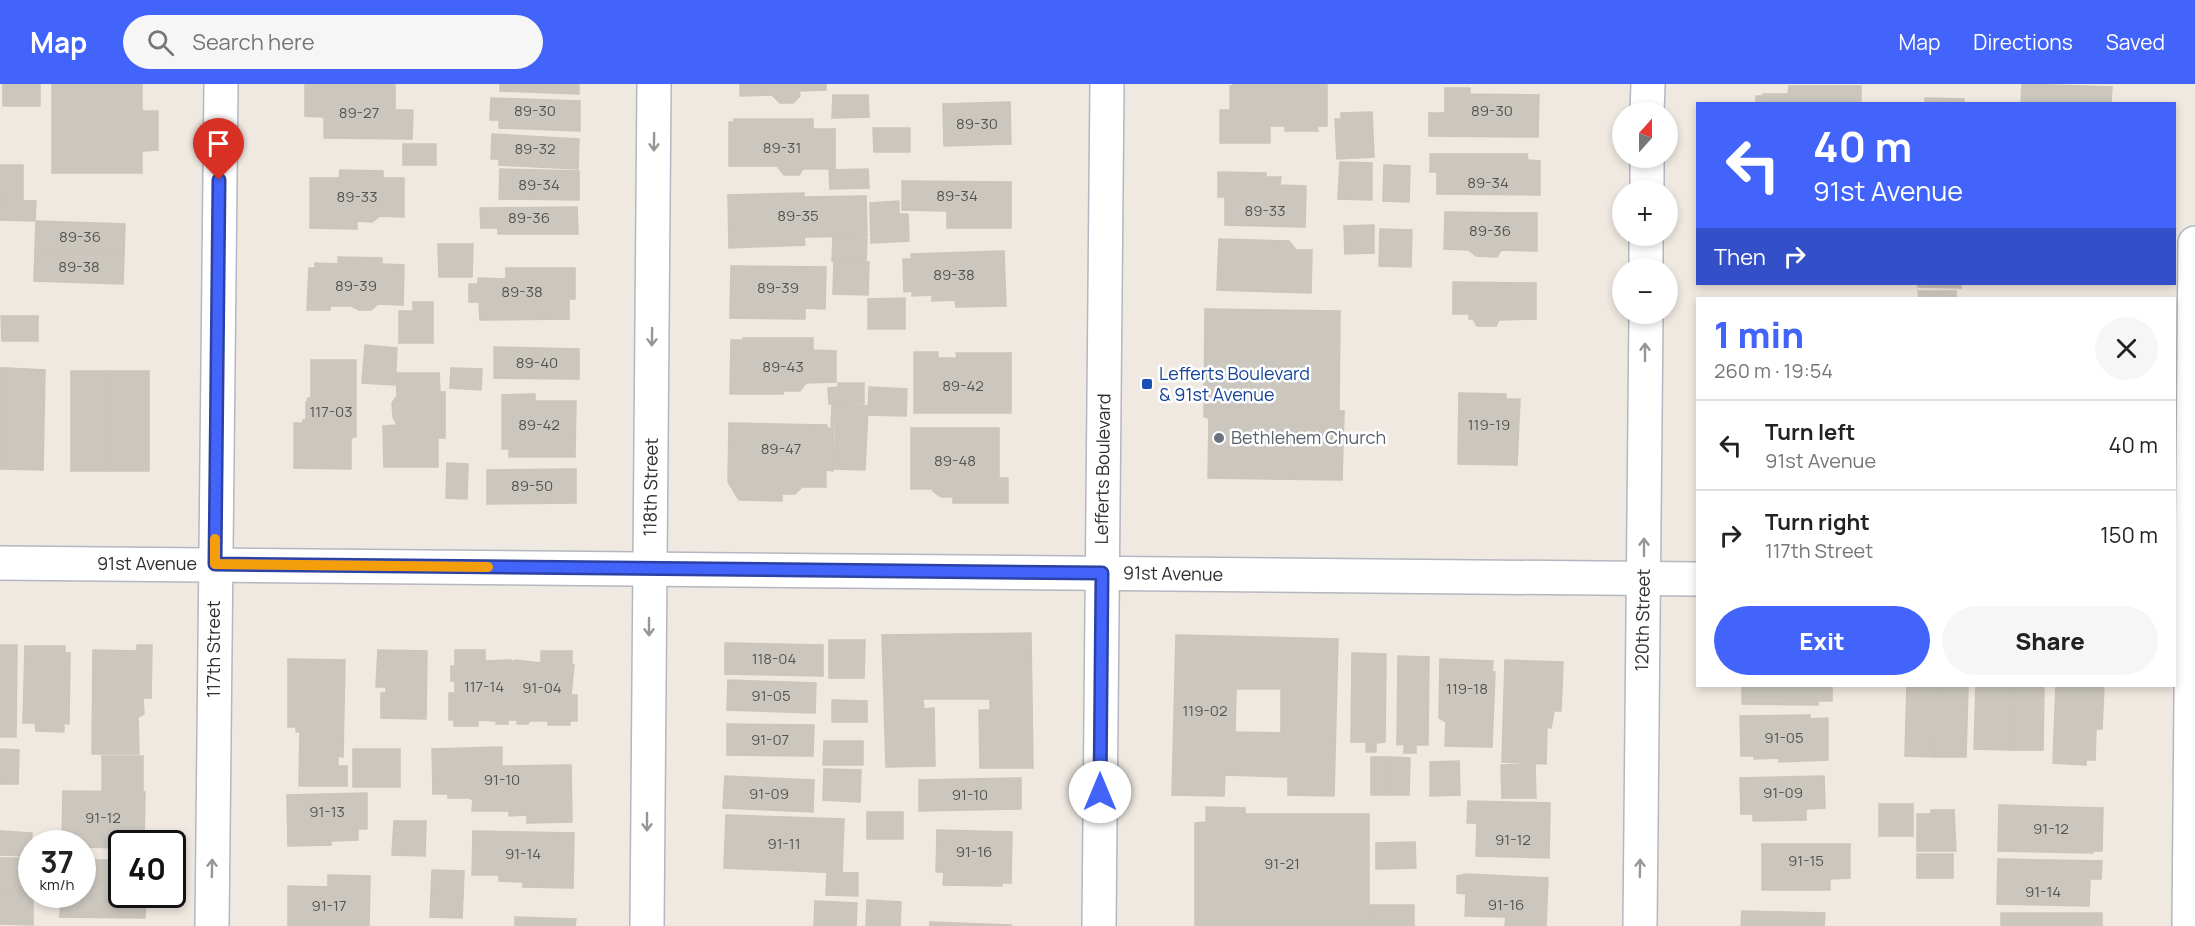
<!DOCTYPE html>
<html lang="en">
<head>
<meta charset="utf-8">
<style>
  body { margin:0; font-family:Manrope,sans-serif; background:#f6f6f6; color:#222; height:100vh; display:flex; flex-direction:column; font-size:22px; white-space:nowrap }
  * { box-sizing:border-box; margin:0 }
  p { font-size:20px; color:#767676 }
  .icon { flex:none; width:33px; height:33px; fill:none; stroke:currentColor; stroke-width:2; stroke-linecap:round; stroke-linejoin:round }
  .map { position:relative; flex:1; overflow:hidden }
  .drawer { position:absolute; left:1696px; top:213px; width:480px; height:390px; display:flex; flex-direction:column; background:#fff; border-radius:0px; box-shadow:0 3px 9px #0003 }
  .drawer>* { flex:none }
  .banner { position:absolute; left:1696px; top:18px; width:480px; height:183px; border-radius:0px; box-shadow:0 3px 9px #0003; background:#4264fb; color:#fff; overflow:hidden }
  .needle { width:39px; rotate:21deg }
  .tools { position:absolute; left:1612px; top:18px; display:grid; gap:12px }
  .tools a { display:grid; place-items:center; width:66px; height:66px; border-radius:50%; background:#fff; box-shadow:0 3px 9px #0003; font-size:30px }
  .speed { position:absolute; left:18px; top:746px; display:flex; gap:12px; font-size:30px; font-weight:700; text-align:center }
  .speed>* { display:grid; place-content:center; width:78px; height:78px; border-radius:50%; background:#fff; box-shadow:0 3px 9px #0003; line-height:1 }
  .speed small { font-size:15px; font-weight:400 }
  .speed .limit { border:3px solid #111; border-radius:9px; background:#fff; color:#111 }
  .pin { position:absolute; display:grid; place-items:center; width:51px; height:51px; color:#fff; margin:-62px -26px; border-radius:50% 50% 50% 0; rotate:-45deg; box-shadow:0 0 6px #0007 }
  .pin .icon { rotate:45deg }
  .me { position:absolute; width:66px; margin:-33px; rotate:0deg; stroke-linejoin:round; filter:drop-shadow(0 0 4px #0008) }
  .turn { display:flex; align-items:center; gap:21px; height:126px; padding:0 18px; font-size:27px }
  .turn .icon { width:78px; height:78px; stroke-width:2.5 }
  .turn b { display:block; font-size:42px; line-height:51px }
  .then { display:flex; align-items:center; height:57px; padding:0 18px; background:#0003; gap:12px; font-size:22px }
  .round { display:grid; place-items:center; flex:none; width:63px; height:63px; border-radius:32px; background:#f6f6f6 }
  .head { display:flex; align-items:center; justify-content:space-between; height:102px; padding:0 18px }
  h1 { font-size:36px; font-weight:800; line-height:45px; color:#4264fb }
  .action { display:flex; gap:12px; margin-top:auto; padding:12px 18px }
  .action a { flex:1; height:69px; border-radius:36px; background:#4264fb; color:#fff; font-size:24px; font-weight:800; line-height:69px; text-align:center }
  .action a+a { background:#f6f6f6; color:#222 }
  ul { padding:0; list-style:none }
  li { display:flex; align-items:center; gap:18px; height:90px; padding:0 18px; border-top:2px solid #e0e0e0 }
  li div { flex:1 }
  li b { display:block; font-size:22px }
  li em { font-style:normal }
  header { display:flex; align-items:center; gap:36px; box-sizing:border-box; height:84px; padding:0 30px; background:#4264fb; color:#fff }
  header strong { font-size:28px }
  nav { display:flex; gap:33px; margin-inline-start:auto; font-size:21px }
  .search { width:420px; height:54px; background:#f6f6f6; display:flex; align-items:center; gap:15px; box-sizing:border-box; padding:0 21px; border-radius:33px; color:#767676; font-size:22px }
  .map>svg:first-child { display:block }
</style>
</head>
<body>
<header>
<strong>Map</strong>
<div class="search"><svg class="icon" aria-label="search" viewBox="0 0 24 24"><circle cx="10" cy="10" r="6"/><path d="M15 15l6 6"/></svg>Search here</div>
<nav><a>Map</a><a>Directions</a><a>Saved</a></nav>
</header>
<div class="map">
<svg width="2195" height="842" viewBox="0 0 2195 842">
  <rect width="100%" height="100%" fill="#efe9e1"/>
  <g fill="#cbc7bf" stroke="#cbc5ba" stroke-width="1.5" fill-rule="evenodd">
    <rect x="3" y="0" width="37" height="22"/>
    <polygon points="52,0 142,0 142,27 158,27 158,66 142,67 142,89 52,89"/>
    <polygon points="305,0 395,0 395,26 413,26 412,55 324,54 324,33 305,32"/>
    <polygon points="500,0 579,0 579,10 500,7"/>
    <polygon points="740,0 826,0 826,6 799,7 800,12 793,19 780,19 772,11 740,12"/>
    <polygon points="1233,0 1327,0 1327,42 1317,42 1318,47 1285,47 1285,42 1270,42 1270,59 1220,59 1220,26 1230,26 1230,2 1233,2"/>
    <polygon points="2022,0 2112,3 2111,20 2021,20"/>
    <polygon points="1789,2 1861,2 1861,20 1756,20 1756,12 1763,12 1763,10 1788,10"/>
    <polygon points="1445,4 1470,4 1470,10 1539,11 1538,53 1429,52 1429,29 1445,29"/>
    <polygon points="833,11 868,11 869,33 832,34"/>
    <polygon points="491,14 580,17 580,47 499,44 499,36 490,36"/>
    <polygon points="1925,14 1964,15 1964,20 1925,20"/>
    <polygon points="1010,18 1011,60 944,62 943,20"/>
    <polygon points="1372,28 1374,73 1337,75 1335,35 1341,35 1341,29"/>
    <polygon points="734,35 813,35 813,45 835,45 835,85 803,85 799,91 784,91 777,82 729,82 729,38 734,38"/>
    <polygon points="873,44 910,44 910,68 874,68"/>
    <polygon points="492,50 579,55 578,85 499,81 499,75 491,75"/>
    <rect x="403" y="60" width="33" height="21"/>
    <polygon points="1430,70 1527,70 1528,76 1540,77 1540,111 1437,110 1437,88 1430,88"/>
    <polygon points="1340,78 1372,79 1372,116 1338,115"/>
    <rect x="0" y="81" width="23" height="35"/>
    <polygon points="1384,81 1410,82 1409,118 1383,117"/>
    <polygon points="500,85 579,87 579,116 499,115"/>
    <polygon points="868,85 869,104 830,105 829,86"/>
    <polygon points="340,86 383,87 383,94 404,94 404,133 380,132 372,138 357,137 357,145 310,144 310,94 339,94"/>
    <polygon points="1218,88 1266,89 1266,93 1281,93 1280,101 1306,102 1305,143 1225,141 1225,113 1218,113"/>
    <polygon points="902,97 1011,98 1011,144 947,144 947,127 902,126"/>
    <polygon points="804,109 804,113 866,112 867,152 804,153 805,161 729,164 728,111"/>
    <polygon points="0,116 36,117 35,137 0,136"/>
    <polygon points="899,117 899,130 908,130 909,157 871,159 870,119"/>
    <polygon points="577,123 578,150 498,150 498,144 481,144 480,124"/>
    <polygon points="1445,128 1537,129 1537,167 1501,166 1497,173 1476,172 1469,166 1444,165"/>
    <polygon points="36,137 125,140 124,170 35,167"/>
    <polygon points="1374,141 1374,169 1345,170 1344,142"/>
    <polygon points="1380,145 1412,146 1411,183 1379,182"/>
    <polygon points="833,153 867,154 866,178 832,177"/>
    <polygon points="1219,155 1289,157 1296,166 1312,166 1311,209 1217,206"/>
    <polygon points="438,160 473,160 472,193 439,193"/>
    <polygon points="35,167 124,170 123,200 34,197"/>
    <polygon points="1004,167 1006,222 956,223 955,216 932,217 932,211 912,212 912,207 904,208 903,175 912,175 911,170"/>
    <polygon points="338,173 382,174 382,180 404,181 403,221 378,220 371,226 359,226 351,222 330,222 330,226 307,226 309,184 315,184 315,179 338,180"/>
    <polygon points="834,177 869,178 868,211 833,210"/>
    <polygon points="731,182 826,183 825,225 805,224 805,235 730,234"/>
    <polygon points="506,184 575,184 575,215 569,215 569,235 480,236 479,218 469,218 469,200 478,200 478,194 506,195"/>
    <polygon points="1453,198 1536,199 1536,235 1499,236 1496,242 1477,242 1473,235 1469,235 1469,230 1453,230"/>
    <polygon points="1918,200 1961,200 1961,204 1918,203"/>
    <polygon points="1918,207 1956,207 1956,214 1919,214"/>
    <polygon points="905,214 905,245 868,245 868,215"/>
    <polygon points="413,218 433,218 433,259 399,259 399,227 413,227"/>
    <polygon points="1205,225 1340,227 1339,327 1344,327 1342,396 1208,394 1209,334 1204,333"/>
    <polygon points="1,232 38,232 38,257 2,257"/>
    <polygon points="743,254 813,254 813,266 836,267 836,298 806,299 800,307 783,307 783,310 730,310 731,256 743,256"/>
    <polygon points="365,261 397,264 395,301 362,299"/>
    <polygon points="494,263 579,265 579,295 494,294"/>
    <polygon points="914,268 938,268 938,274 957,274 956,269 1011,269 1011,329 914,329"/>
    <polygon points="311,276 356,276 356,353 351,354 351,385 294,384 294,339 303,339 303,336 306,336 306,319 308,314 311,314"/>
    <polygon points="0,284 7,284 4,385 0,385"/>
    <polygon points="7,284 45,286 43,386 4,385"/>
    <polygon points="451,284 482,285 481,306 450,304"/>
    <rect x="71" y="287" width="39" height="100"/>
    <rect x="110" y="287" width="39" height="100"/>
    <polygon points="396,289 439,289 440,308 445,308 445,354 438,354 438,383 384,383 383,342 397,341 393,333 392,319 397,312"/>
    <polygon points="838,299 864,299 864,320 829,320 828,304 838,303"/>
    <polygon points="869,303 907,305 906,332 868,331"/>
    <polygon points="1459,309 1506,310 1506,315 1520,315 1517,381 1458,380"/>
    <polygon points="535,310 535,317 576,317 575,373 509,373 509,365 502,365 502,311"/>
    <polygon points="832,320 868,322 865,386 834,385 836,343 831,343"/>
    <polygon points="729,339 827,341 827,344 834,345 833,387 826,386 826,403 802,403 795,410 782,410 782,417 739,416 728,398"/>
    <polygon points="911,344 999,344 999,394 1008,394 1008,419 953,419 953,413 941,413 933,407 933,405 911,405"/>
    <polygon points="447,379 468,380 467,415 446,414"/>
    <polygon points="576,385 576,419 487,420 487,386"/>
    <polygon points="1031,549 1033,684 980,684 979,626 990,626 990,615 923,615 924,625 934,624 935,682 886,683 882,551"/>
    <path d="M1176 551 1338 555 1334 712 1288 711V693L1225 691 1224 712 1172 711ZM1236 605H1281V649L1235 648Z"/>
    <polygon points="829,556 865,556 864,594 829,594"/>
    <polygon points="725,559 823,561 823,592 725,590"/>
    <polygon points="0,561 17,561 16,653 0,653"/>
    <polygon points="137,561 152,561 151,614 143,614 144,630 138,633 139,670 92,670 93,566 137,567"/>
    <polygon points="25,562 65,562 65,569 70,569 69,640 64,639 64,648 36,647 35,639 23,639"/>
    <polygon points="378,566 427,567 426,635 381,634 381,609 386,609 386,603 376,603"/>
    <polygon points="455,566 485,566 485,577 511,576 512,578 512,636 508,636 508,640 496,640 497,637 478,636 478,642 454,642 454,636 449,636 449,609 455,609 455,597 451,597 451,582 455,582"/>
    <polygon points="541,567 572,567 572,581 574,581 571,611 577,611 577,637 570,637 570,641 548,641 548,637 529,637 528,640 517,640 517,636 512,636 512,578 515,576 541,579"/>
    <polygon points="1352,569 1386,570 1385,658 1376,659 1376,668 1366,668 1366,658 1351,658"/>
    <polygon points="1398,572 1429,573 1428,661 1416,661 1416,669 1404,669 1404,660 1397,661"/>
    <polygon points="288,575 345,576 343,673 338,672 338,682 347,682 347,702 299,702 300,648 296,648 296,643 288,643"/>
    <polygon points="1440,575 1493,577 1492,588 1495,588 1492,663 1445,662 1446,638 1439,634"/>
    <polygon points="1505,576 1563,578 1561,627 1554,627 1551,644 1547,643 1546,680 1502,678"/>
    <polygon points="728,596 816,599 815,629 727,626"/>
    <polygon points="1742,602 1832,602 1832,617 1818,617 1818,621 1742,620"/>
    <polygon points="1907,602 1937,602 1935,673 1905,672"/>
    <polygon points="1937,602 1968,602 1966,673 1935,673"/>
    <polygon points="1976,602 2010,602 2009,666 1974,665"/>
    <polygon points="2010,602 2044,602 2043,666 2009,666"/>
    <polygon points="2056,602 2104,602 2102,645 2096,645 2095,676 2086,676 2086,681 2053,679"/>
    <polygon points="832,616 867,617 867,638 832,638"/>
    <polygon points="1810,631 1810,635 1828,634 1828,676 1779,678 1779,674 1754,675 1754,672 1741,672 1740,632"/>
    <polygon points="727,640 814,641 813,672 727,671"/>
    <polygon points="824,657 863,657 863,681 823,681"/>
    <polygon points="502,663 502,682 571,681 572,738 527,739 527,731 509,732 509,727 472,727 473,716 469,714 448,714 448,710 433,710 432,665"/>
    <polygon points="0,665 19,666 18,700 0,700"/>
    <rect x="353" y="665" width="47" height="38"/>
    <rect x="102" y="672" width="41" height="36"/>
    <rect x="1371" y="673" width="19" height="38"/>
    <polygon points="1390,673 1410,674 1409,711 1390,711"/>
    <polygon points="1459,677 1460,711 1430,712 1430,678"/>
    <polygon points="1535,680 1536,714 1502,714 1501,681"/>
    <polygon points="824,685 861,686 860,718 823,716"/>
    <polygon points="725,692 814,696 813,728 723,724"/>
    <polygon points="1824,692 1825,724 1806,725 1806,736 1753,737 1753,730 1741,730 1740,694"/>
    <polygon points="1021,694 1021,725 919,727 919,696"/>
    <polygon points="63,707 145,708 144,759 122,759 122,764 82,763 82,759 62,759"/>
    <polygon points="367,709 367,745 358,745 358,756 331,757 331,761 288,762 287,711"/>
    <polygon points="1468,717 1550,719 1549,774 1476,772 1477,739 1467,739"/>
    <rect x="1879" y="720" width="34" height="32"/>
    <polygon points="1999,721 2103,724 2102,767 2093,767 2093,769 1998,767"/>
    <polygon points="1206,723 1245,724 1245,730 1369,730 1369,842 1195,842 1195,739 1206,738"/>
    <polygon points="1931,726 1954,726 1956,767 1917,767 1917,730 1931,730"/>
    <rect x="867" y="728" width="36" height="27"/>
    <polygon points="726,731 844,735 842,789 724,784"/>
    <polygon points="394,737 426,737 425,772 392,771"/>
    <polygon points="937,746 1012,748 1011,799 1002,799 1002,802 943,801 944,788 936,788"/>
    <polygon points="0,747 32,749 30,772 0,771"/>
    <polygon points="473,747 574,749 573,804 523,803 523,798 499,797 499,791 472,791"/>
    <polygon points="1415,758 1416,784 1376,785 1376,759"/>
    <polygon points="1762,760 1850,760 1850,794 1830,795 1830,806 1762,806"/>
    <rect x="1917" y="770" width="36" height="24"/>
    <polygon points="0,774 32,774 32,807 0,806"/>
    <polygon points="1998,775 2102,777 2101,795 2090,795 2089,822 1997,820"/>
    <polygon points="82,776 122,776 122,810 146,810 145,834 60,833 61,810 82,810"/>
    <polygon points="432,786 464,787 463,813 431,811"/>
    <polygon points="827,788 858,789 858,812 826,811"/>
    <polygon points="1466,790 1548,794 1546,842 1505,842 1506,833 1465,832 1466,810 1457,809 1457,792"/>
    <polygon points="328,791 370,792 369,842 288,842 288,802 328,803"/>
    <polygon points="0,806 32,807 33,810 33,841 0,840"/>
    <polygon points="431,811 463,813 462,834 430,833"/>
    <polygon points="867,816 901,818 900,842 866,842"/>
    <polygon points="815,817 857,819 856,842 814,842"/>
    <rect x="1369" y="821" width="45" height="21"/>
    <polygon points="1742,827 1825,829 1824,842 1741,842"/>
    <rect x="2001" y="829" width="101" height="13"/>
    <polygon points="515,833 576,835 575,842 515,842"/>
    <polygon points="930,838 1011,841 1011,842 930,842"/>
  </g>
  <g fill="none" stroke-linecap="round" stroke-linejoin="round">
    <g stroke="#b4b7c1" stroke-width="36">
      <g id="minor">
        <polyline points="1647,28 1648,0"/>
        <polyline points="1647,106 1647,74"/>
        <polyline points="1646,184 1646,152"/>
        <polyline points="0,479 1698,495"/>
        <polyline points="212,842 221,0"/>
        <polyline points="647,842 654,0"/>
        <polyline points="1640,842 1646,230"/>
        <polyline points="2189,842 2195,159"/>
      </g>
    </g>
    <g stroke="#b4b7c1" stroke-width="36">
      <polyline id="tertiary" points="1099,842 1107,0"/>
    </g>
    <use href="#minor" stroke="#fff" stroke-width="33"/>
    <use href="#tertiary" stroke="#fff" stroke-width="33"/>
  </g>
  <defs><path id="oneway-shaft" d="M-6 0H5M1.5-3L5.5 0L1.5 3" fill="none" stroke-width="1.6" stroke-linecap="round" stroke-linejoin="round" transform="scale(1.5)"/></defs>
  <g stroke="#969696">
    <use href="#oneway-shaft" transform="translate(654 58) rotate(91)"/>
    <use href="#oneway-shaft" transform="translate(652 253) rotate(91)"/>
    <use href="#oneway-shaft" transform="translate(1645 268) rotate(-90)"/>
    <use href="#oneway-shaft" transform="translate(1644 463) rotate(-90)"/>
    <use href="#oneway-shaft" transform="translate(649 543) rotate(90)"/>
    <use href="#oneway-shaft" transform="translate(647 738) rotate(90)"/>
    <use href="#oneway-shaft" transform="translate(212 784) rotate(-89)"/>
    <use href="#oneway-shaft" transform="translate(1640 784) rotate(-89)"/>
  </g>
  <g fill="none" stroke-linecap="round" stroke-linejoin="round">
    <g stroke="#2b41a3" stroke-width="15">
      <polyline id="route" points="219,96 215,480 1102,489 1100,708"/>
    </g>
    <use href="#route" stroke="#4264fb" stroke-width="10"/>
    <polyline stroke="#f59e0b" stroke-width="10" points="215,455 215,480 488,483"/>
  </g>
  <rect fill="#1a4fb4" stroke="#fff" stroke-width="2" x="1141" y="294" width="12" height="12" rx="3"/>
  <circle fill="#6b7280" stroke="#fff" stroke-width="2" cx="1219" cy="354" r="6"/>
  <g text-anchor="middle" stroke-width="5" stroke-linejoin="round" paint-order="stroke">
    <g font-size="15" fill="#555452">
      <text x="535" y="32">89-30</text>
      <text x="1492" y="32">89-30</text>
      <text x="359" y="34">89-27</text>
      <text x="977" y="45">89-30</text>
      <text x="782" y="69">89-31</text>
      <text x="535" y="70">89-32</text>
      <text x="1488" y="104">89-34</text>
      <text x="539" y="106">89-34</text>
      <text x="957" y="117">89-34</text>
      <text x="357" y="118">89-33</text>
      <text x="1265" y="132">89-33</text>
      <text x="798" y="137">89-35</text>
      <text x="529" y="139">89-36</text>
      <text x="1490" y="152">89-36</text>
      <text x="80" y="158">89-36</text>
      <text x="79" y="188">89-38</text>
      <text x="954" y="196">89-38</text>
      <text x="356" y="207">89-39</text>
      <text x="778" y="209">89-39</text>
      <text x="522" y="213">89-38</text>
      <text x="537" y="284">89-40</text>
      <text x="783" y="288">89-43</text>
      <text x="963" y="307">89-42</text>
      <text x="331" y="333">117-03</text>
      <text x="539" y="346">89-42</text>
      <text x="1489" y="346">119-19</text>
      <text x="781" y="370">89-47</text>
      <text x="955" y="382">89-48</text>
      <text x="532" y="407">89-50</text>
      <text x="774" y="580">118-04</text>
      <text x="484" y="608">117-14</text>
      <text x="542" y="609">91-04</text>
      <text x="1467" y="610">119-18</text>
      <text x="771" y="617">91-05</text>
      <text x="1205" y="632">119-02</text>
      <text x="1784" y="659">91-05</text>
      <text x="770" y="661">91-07</text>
      <text x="502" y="701">91-10</text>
      <text x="1783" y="714">91-09</text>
      <text x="769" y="715">91-09</text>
      <text x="970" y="716">91-10</text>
      <text x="327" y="733">91-13</text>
      <text x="103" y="739">91-12</text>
      <text x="2051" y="750">91-12</text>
      <text x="1513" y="761">91-12</text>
      <text x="784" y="765">91-11</text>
      <text x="974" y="773">91-16</text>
      <text x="523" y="775">91-14</text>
      <text x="1806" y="782">91-15</text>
      <text x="1282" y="785">91-21</text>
      <text x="2043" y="813">91-14</text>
      <text x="1506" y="826">91-16</text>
      <text x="329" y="827">91-17</text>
    </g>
    <g font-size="18" fill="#164399" stroke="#fff" text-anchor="start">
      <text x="1159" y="296">Lefferts Boulevard<tspan x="1159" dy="21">&amp; 91st Avenue</tspan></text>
    </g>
    <g font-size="18" fill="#5b616d" stroke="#fff" text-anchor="start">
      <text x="1231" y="360">Bethlehem Church</text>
    </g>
    <g font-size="18" fill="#2e2e2e" stroke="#fff">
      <text transform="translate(1103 385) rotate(-89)" y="6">Lefferts Boulevard</text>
      <text transform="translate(651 403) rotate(-89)" y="6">118th Street</text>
      <text x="147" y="486">91st Avenue</text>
      <text transform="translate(1173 490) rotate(1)" y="6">91st Avenue</text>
      <text transform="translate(1643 536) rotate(-89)" y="6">120th Street</text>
      <text transform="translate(214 565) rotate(-90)" y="6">117th Street</text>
    </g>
  </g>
</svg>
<div class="tools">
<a><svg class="needle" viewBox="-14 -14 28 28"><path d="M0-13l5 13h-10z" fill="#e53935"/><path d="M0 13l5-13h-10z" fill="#767676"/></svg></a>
<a>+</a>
<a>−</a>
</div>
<div class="speed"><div>37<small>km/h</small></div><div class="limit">40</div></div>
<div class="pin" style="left:219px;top:96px;background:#d93025"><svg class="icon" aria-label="arrive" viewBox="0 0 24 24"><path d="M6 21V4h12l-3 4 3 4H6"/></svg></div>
<svg class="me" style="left:1100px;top:708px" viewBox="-20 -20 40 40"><circle r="19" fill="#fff"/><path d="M0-13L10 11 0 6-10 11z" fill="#4264fb"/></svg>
<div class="banner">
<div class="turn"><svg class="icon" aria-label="left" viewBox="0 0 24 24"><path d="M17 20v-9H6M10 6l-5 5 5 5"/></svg><div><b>40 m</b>91st Avenue</div></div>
<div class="then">Then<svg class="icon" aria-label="right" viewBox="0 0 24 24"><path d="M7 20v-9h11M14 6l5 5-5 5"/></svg></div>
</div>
<section class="drawer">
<div class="head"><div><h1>1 min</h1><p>260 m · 19:54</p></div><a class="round"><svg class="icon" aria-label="close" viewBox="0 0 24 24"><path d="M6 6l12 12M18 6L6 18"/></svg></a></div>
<ul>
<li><svg class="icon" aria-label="left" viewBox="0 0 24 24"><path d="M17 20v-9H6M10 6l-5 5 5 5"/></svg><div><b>Turn left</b><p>91st Avenue</p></div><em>40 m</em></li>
<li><svg class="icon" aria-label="right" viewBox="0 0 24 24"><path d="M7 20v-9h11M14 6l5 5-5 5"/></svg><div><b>Turn right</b><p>117th Street</p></div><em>150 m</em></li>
</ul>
<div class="action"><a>Exit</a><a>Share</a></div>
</section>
</div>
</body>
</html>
